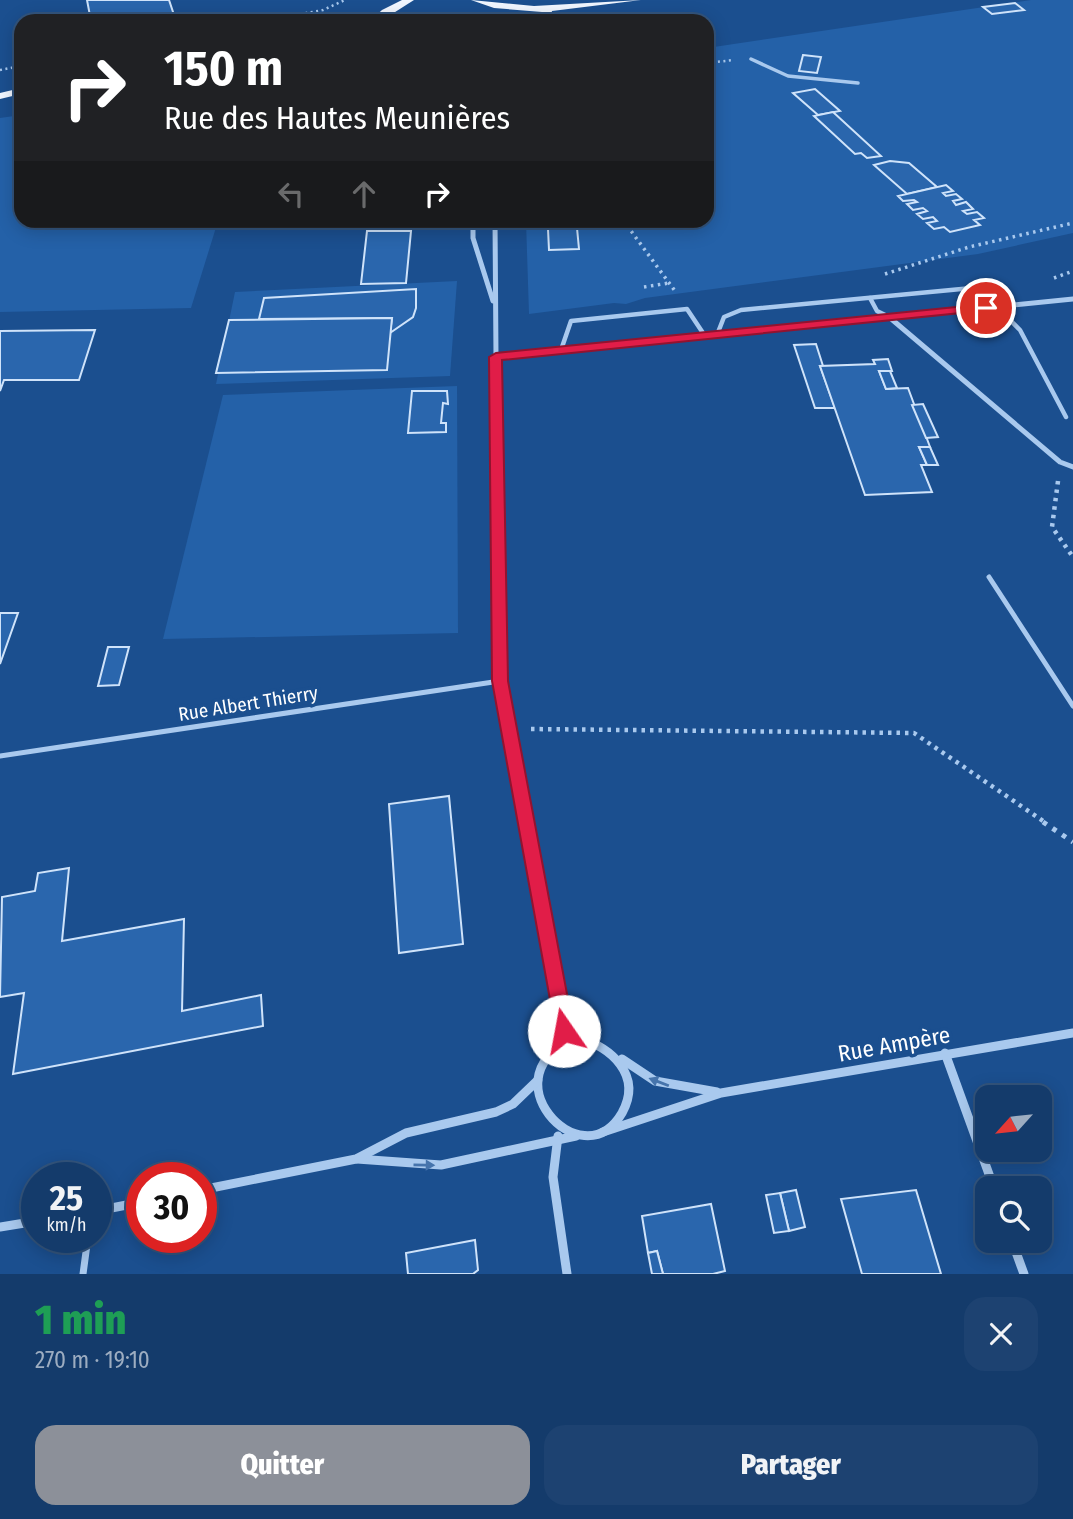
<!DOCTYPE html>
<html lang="fr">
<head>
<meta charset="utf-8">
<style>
  body { margin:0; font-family:"Fira Sans Condensed",sans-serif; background:#1d4271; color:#f1f3f6; height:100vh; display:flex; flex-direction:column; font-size:26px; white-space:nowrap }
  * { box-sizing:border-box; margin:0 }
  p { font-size:23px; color:#9dadc1 }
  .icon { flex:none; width:38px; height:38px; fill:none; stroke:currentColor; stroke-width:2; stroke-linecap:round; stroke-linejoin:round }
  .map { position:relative; height:1274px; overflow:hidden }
  .details { display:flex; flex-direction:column; background:#143b6b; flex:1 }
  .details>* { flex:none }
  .guide { position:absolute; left:14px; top:14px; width:700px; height:214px; border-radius:21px; box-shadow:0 4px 18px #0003,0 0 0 2px #33557e; background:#202124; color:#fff; overflow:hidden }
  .needle { width:46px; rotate:243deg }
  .controls { position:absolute; left:975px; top:1085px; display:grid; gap:14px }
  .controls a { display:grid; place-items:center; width:77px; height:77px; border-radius:14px; background:#143b6b; box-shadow:0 4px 18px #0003,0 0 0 2px #33557e; font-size:35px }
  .speed { position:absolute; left:21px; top:1162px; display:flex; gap:14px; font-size:35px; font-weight:700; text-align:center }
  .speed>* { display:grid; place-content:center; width:91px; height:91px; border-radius:50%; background:#143b6b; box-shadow:0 4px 18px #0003,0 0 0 2px #33557e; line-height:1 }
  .speed small { font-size:18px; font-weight:400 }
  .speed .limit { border:10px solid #d22; background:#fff; color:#111 }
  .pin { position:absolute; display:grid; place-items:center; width:60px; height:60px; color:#fff; margin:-30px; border:4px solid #fff; border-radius:50%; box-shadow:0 2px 7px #0007 }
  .me { position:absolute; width:77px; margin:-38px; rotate:348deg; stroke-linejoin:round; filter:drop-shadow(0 0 5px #0008) }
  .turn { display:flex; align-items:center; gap:24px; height:147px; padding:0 35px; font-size:32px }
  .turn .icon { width:91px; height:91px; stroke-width:2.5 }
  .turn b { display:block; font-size:49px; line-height:60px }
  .lanes { display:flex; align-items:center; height:66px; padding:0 35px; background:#0003; justify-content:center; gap:35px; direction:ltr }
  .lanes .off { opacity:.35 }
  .round { display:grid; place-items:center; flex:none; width:74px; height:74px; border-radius:21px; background:#1d4271 }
  .summary { display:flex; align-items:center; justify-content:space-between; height:119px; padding:0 35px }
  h1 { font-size:42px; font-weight:800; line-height:52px; color:#1e9e55 }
  .action { display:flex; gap:14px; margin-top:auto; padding:14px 35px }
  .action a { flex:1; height:80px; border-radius:21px; background:#8c9099; color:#fff; font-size:28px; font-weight:800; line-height:80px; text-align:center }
  .action a+a { background:#1d4271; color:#f1f3f6 }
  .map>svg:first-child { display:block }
</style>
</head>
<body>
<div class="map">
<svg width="1073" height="1274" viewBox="0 0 1073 1274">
  <rect width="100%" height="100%" fill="#1b4f8f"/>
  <g fill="#2461a8">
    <polygon points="1031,0 1073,0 1073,233 978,254 645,298 626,304 614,303 529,314 526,221 707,220 707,48"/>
    <polygon points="21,115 21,220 218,221 191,308 0,312 0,118"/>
    <polygon points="457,281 450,376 216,384 235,292"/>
    <polygon points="457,386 458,633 163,639 223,395"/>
  </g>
  <g fill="#2a66ad" stroke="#cfe3fa" stroke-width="2">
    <polygon points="87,0 169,0 174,15 128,21 91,21"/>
    <polygon points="1015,3 1024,10 992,14 983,7"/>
    <polygon points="803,55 821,57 817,73 799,71"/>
    <polygon points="815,89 840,111 818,115 793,93"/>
    <polygon points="833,112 881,156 867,158 861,153 855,154 814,116"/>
    <polygon points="890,161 909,163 937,187 907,194 874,165"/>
    <polygon points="946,185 953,191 943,193 946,196 956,194 962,199 953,201 956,205 966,202 973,209 963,211 967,214 977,212 984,218 974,220 980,225 950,232 944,227 934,229 927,223 937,221 933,217 923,219 917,214 927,211 923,208 913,210 907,204 917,202 914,200 903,201 898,196"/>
    <polygon points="577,228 579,249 549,250 548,229"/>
    <polygon points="367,231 411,231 406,283 361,284"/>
    <polygon points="416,289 416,308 413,317 390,333 392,318 259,319 264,298"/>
    <polygon points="392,318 387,370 216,373 229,320"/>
    <polygon points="95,330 79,380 4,380 0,391 0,331"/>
    <polygon points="816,344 823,366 820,366 835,408 815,408 794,345"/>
    <polygon points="888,359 892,371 879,371 886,389 908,388 930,447 919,447 927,465 921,465 932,492 865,495 820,366 875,364 873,360"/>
    <polygon points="879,371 890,371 897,388 886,389"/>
    <polygon points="412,391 447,391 448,404 443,403 441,423 446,423 446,432 408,433"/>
    <polygon points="923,404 938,437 926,438 912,405"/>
    <polygon points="919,447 930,447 938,465 927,465"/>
    <polygon points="0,613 18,613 0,664"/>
    <polygon points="108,647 129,647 119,685 98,686"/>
    <polygon points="449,796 463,944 399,953 389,804"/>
    <polygon points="69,868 62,941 184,919 182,1011 261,995 263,1026 13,1074 24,993 0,997 2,897 35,891 38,873"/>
    <polygon points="796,1190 805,1227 789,1231 780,1193"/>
    <polygon points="916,1190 941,1274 862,1274 841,1199"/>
    <polygon points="780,1193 789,1231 774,1233 766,1195"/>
    <polygon points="711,1204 725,1271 713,1274 663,1274 657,1251 648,1253 642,1216"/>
    <polygon points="475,1240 478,1270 473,1274 408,1274 406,1253"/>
    <polygon points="657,1251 663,1274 652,1274 648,1253"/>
  </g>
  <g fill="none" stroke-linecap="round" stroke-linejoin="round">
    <g stroke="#a9c9ee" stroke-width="2.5" stroke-dasharray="2 3.5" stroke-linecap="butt">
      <polyline points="262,21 323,10 345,0"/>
      <polyline points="707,63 734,60"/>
      <polyline points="0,70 21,66"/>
    </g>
    <g stroke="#a9c9ee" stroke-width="3.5" stroke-dasharray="2.5 4.5" stroke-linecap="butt">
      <polyline points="623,220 675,291"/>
      <polyline points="885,274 969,247 1073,223"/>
      <polyline points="1054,278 1073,271"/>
      <polyline points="644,287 669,283"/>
    </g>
    <g stroke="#a9c9ee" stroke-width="4.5" stroke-dasharray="3.5 5" stroke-linecap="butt">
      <polyline points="1058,481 1052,527 1073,557"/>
      <polyline points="531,729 914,733 1046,823"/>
    </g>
    <polyline stroke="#a9c9ee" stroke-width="5" stroke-dasharray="4.5 7" stroke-linecap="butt" points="1043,822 1073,842"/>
    <polyline stroke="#a9c9ee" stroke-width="3.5" points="751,59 788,76 858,83"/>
    <g stroke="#a9c9ee" stroke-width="4.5">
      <polyline points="870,298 877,311 889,317"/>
      <polyline points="717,335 724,317 741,310 993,286 1008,295 1008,318 1020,330 1066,417"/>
      <polyline points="561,350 571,321 687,309 705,336"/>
    </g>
    <g stroke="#a9c9ee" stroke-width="5">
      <polyline points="989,577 1073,706"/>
      <polyline points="0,756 500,681"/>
    </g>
    <polyline stroke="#a9c9ee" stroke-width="7" points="83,1274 88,1237"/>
    <g stroke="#a9c9ee" stroke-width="5">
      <polyline points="473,220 473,238 493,301"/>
      <polyline points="495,220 496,357"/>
      <polyline points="889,317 1060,462 1073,467"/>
      <polyline points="497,475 496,357 1073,299"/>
    </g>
    <polyline stroke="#a9c9ee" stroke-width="7" points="497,474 500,681 528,823"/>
    <g stroke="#a9c9ee" stroke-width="9">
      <polyline points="527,822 560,1017 568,1040"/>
      <path d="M578 1038C611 1047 643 1075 622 1113 581 1183 483 1072 578 1038Z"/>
      <polyline points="945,1053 994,1188"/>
      <polyline points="622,1059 655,1081 717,1092"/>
      <polyline points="603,1132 721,1093 1073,1033"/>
      <polyline points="558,1136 553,1177 567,1274"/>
      <polyline points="357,1159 441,1165 576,1136"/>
      <polyline points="201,1190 356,1159 406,1133 496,1112 513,1104 538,1080"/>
      <polyline points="96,1211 142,1202"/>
      <polyline points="0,1227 37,1221"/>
      <polyline points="1012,1241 1024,1274"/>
    </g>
    <g fill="#f0f6ff" fill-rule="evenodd">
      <polygon points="402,0 414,0 381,21 370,21 382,10"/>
      <polygon points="471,0 534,6 641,0 552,11 551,15 529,21 513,21 542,12 494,8"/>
      <polygon points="21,88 21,94 0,99 0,93"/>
    </g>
  </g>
  <defs><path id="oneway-solid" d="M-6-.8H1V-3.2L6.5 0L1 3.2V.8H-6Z" transform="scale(1.75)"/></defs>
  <g fill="#4674ac">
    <use href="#oneway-solid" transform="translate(659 1082) rotate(-159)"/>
    <use href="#oneway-solid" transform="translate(424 1165) rotate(1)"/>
  </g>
  <polygon fill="#e11d48" stroke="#92132f" stroke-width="2" points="986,304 990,305 990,310 502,360 508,681 574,1031 571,1038 564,1041 557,1038 492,681 489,357 496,353"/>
  <g text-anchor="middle" stroke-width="7" stroke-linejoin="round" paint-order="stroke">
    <g font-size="19" fill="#fff" stroke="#1b4f8f">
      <text transform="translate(248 703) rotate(-9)" y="7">Rue Albert Thierry</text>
    </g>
    <g font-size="23" fill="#fff" stroke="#1b4f8f">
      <text transform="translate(894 1044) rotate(-10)" y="8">Rue Ampère</text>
    </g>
  </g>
</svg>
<div class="controls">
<a><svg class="needle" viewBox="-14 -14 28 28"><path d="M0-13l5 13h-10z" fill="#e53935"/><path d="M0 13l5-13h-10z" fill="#9dadc1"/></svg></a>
<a><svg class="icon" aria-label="search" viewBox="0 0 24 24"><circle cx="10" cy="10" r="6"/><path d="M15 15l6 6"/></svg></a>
</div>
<div class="speed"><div>25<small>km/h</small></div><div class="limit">30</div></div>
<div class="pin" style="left:986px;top:308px;background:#d93025"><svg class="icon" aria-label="arrive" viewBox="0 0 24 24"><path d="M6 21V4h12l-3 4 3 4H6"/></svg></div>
<svg class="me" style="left:564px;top:1031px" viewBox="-20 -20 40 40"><circle r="19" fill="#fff"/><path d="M0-13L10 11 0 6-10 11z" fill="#e11d48"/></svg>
<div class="guide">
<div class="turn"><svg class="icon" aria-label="right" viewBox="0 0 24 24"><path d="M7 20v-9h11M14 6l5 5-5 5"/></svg><div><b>150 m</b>Rue des Hautes Meunières</div></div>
<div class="lanes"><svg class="icon off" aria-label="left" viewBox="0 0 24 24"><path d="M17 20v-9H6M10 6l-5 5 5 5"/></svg><svg class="icon off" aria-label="ahead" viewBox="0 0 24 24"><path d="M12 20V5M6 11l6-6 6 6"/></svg><svg class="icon" aria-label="right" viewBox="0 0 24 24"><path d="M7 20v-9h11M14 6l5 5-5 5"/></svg></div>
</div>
</div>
<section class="details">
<div class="summary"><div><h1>1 min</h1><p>270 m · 19:10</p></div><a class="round"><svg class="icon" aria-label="close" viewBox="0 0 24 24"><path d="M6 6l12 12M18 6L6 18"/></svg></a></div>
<div class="action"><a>Quitter</a><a>Partager</a></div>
</section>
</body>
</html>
